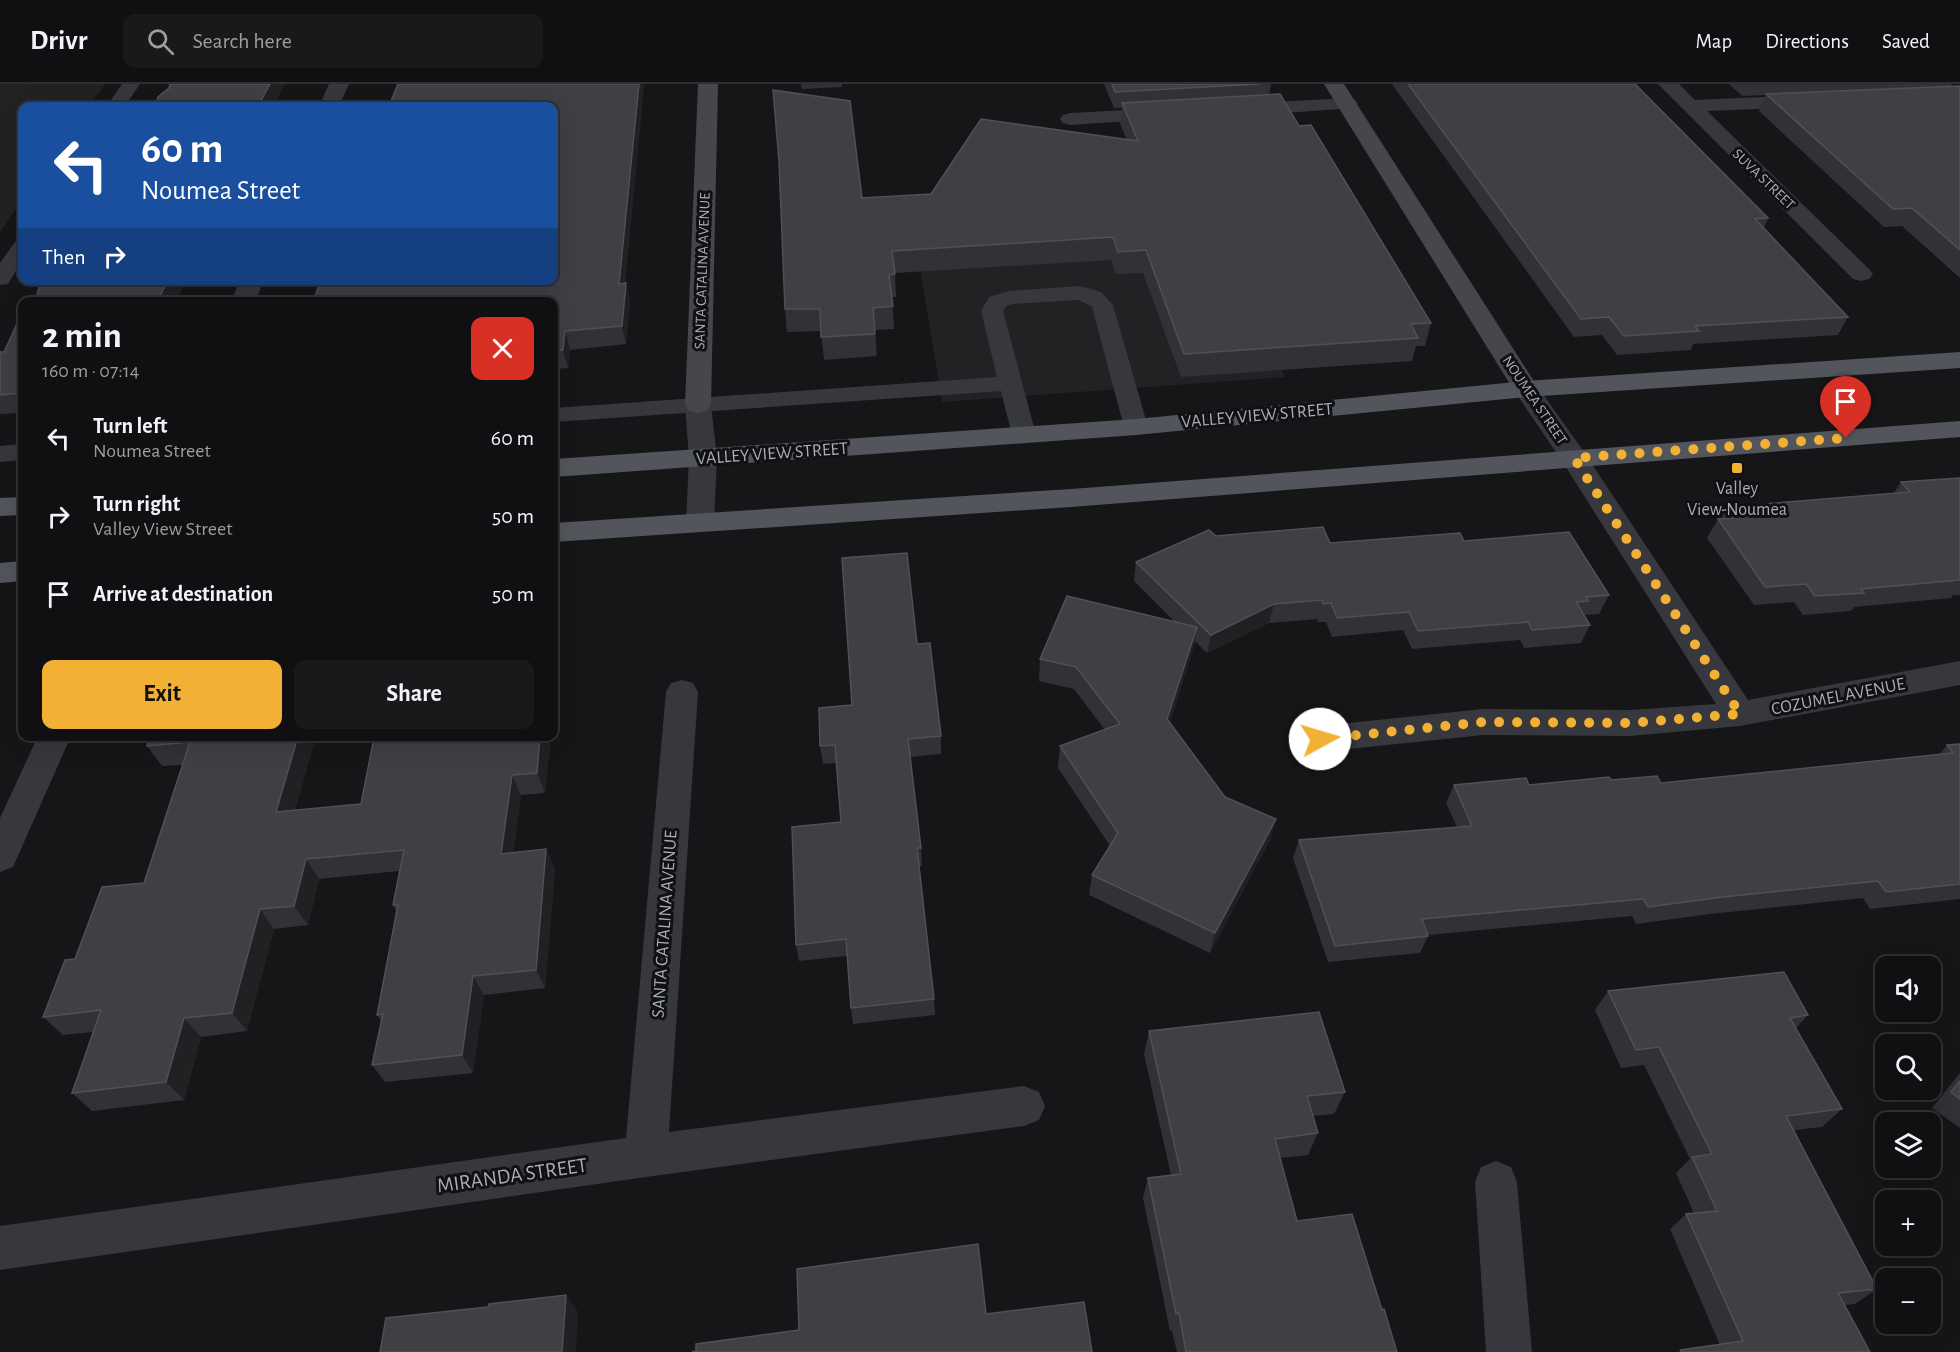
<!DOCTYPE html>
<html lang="en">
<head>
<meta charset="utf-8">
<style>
  body { margin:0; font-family:"Alegreya Sans",sans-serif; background:#19191b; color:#f1f3f6; height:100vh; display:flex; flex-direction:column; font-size:22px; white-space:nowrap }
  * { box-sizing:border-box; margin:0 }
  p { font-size:20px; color:#9c9d9f }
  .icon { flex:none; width:33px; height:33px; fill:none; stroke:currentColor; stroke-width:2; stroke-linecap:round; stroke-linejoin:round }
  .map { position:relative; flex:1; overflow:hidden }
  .panel { position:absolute; left:18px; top:213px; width:540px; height:444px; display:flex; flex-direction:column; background:#101012; border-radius:12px; box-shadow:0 6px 24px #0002,0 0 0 2px #303032 }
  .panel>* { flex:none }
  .top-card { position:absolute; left:18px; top:18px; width:540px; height:183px; border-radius:12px; box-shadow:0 6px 24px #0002,0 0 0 2px #303032; background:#1a4fa0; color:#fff; overflow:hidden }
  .buttons { position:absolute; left:1875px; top:872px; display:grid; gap:12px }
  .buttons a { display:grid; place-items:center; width:66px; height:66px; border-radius:12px; background:#101012; box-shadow:0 6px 24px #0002,0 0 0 2px #303032; font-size:30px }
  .pin { position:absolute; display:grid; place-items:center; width:51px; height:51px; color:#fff; margin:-62px -26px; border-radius:50% 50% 50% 0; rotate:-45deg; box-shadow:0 0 6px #0007 }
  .pin .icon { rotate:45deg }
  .me { position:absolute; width:66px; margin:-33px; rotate:84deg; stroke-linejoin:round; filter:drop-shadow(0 0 4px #0008) }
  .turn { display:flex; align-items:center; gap:21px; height:126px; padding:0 24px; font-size:27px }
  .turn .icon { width:78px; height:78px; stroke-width:2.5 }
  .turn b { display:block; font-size:42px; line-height:51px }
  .then { display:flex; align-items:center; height:57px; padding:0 24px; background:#0003; gap:12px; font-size:22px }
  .round { display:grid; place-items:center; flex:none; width:63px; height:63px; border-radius:12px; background:#19191b }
  .headline { display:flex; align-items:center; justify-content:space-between; height:102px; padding:0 24px }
  h1 { font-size:36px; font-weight:700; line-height:45px }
  .cta { display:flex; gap:12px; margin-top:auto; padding:12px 24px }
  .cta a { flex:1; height:69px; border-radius:12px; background:#f2b134; color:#111; font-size:24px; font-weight:700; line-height:69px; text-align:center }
  .cta a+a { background:#19191b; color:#f1f3f6 }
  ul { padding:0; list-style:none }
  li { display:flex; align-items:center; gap:18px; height:78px; padding:0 24px }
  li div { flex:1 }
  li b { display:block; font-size:22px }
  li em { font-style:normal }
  header { display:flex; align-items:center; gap:36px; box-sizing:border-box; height:84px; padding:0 30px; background:#101012; border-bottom:2px solid #303032 }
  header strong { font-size:28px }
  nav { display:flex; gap:33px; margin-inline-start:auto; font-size:21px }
  .search { width:420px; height:54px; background:#19191b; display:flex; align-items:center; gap:15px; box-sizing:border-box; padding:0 21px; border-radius:12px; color:#9c9d9f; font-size:22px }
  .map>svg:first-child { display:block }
</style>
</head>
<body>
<header>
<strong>Drivr</strong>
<div class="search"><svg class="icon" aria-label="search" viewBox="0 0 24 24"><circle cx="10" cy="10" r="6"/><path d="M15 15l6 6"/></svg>Search here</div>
<nav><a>Map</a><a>Directions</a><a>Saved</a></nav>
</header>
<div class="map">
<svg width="1960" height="1268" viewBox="0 0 1960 1268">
  <rect width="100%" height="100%" fill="#161618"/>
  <g fill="#222225">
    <polygon points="0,0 105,0 89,22 22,22 22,116 0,148"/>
    <polygon points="1208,117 1285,293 942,318 912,138"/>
  </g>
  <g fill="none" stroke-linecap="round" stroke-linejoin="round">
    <g fill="#37383d" fill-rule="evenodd">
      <polygon points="122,0 140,0 125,22 107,22"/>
      <polygon points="22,156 22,177 8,200 0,201 0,179 15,158"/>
      <polygon points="1080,202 1101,208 1113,221 1148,343 1145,348 1136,350 1127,348 1124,343 1092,223 1079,216 1012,220 1006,222 1003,227 1036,351 1033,356 1024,359 1015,356 1012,351 1001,307 554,338 554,324 997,293 981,227 989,213 1009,207"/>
      <polygon points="22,360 22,376 0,378 0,362"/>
    </g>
    <g fill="#37383d" fill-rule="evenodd">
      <polygon points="329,0 349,0 339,22 319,22"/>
      <polygon points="1658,0 1679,0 1695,16 1808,11 1815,13 1818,17 1815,21 1808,23 1707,27 1869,185 1873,190 1869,195 1861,197 1853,195"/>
      <polygon points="1348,14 1355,16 1358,20 1355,24 1241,32 1234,30 1231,26 1234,22 1241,20"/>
      <polygon points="1166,24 1173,26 1176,30 1173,34 1070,41 1063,39 1060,35 1063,31 1070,29"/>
      <polygon points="240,196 264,196 255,218 231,218"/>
      <polygon points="1526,297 1535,299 1584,368 1748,616 1960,577 1960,601 1740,642 1630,652 1483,651 1320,668 1308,664 1303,655 1308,646 1320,642 1483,625 1630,626 1716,620 1562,377 1513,305 1517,299"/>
      <polygon points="698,313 707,315 711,321 717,374 714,438 710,445 700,447 690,445 686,438 689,374 685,321 689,315"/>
      <polygon points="682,596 693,599 698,608 669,1048 1024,1002 1039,1008 1045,1022 1039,1036 1024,1042 646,1093 0,1186 0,1142 626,1054 666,608 671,599"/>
      <polygon points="38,652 71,652 13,783 0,788 0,734"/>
      <polygon points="1496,1077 1511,1083 1517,1098 1532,1268 1486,1268 1475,1098 1481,1083"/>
    </g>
    <g fill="#45474d" fill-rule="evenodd">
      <polygon points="698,0 718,0 711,321 707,327 698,329 689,327 685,321"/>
      <polygon points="1324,0 1344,0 1539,305 1535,311 1526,313 1517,311 1513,305"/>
    </g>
    <g fill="#53555c" fill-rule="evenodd">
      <polygon points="1960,268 1960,284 1526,313 1136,351 554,393 554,375 1136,335 1526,297"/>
      <polygon points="1960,337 1960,353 1071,423 554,458 554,439 1071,405"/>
      <polygon points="22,413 22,431 0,432 0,414"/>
      <polygon points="22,477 22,497 0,499 0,479"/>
    </g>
  </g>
  <g fill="#323236">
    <polygon points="398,0 644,0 625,199 630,217 626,260 570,266 568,284 554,285 554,218"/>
    <polygon points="801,0 842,0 842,3 802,5"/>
    <polygon points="1104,0 1271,0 1269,11 1299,42 1431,239 1425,262 1416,262 1412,277 1181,293 1143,189 1116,190 1111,176 895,189 896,213 892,213 894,245 875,246 877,272 824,276 821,247 787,248 785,225 862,114 931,110 1127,56 1120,40 1122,24 1114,24"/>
    <polygon points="1392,0 1635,0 1768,134 1764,144 1848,233 1838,251 1693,260 1691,266 1617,271 1602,251 1574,253"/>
    <polygon points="1729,0 1952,0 1950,2 1960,2 1960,194 1902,142 1884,143 1759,27 1766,11 1742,12"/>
    <polygon points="22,230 22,329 0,330 0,268 4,268"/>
    <polygon points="1960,394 1960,511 1953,511 1951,514 1854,523 1851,527 1803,531 1794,518 1754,521 1707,454 1718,435 1721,435 1727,423 1894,409 1901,398"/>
    <polygon points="1216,452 1330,459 1464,457 1609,511 1599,530 1584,531 1590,541 1581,559 1524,564 1520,556 1412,565 1403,546 1332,553 1326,538 1318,538 1317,535 1269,539 1207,569 1195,557 1193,565 1170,638 1225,713 1276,735 1270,756 1210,869 1089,811 1092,791 1110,762 1058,684 1060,662 1105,646 1074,605 1039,597 1040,575 1175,538 1134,497 1136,478"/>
    <polygon points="917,560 941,652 941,670 910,673 921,764 922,782 919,782 934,915 935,931 853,940 851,924 847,872 799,877 796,861 841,738 836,679 823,680 820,662 852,621"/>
    <polygon points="151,652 316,652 295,726 361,720 390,652 547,652 550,660 545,709 521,711 513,768 546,765 555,785 545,904 484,911 473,989 385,998 372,981 381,937 377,931 396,827 393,821 399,787 319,795 308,841 274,845 247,947 201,953 184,1016 92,1027 72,1009 93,948 63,951 43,933 75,875 144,799 183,681 162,682 147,662"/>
    <polygon points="1960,660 1960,815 1870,825 1863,814 1710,830 1636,840 1632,832 1428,851 1428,852 1420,869 1328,878 1293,774 1299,756 1457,743 1446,719 1454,701 1529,701 1611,696 1661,699 1939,671 1947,661"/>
    <polygon points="1608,907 1808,931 1796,944 1842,1025 1822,1043 1794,1046 1877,1205 1855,1220 1845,1221 1870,1268 1678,1268 1681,1266 1720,1261 1670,1145 1686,1130 1694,1129 1676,1089 1690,1075 1644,981 1621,984 1595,926"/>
    <polygon points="1149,947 1345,1008 1334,1030 1313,1032 1318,1049 1308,1071 1280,1074 1297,1137 1382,1226 1397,1268 1177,1268 1172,1247 1170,1247 1143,1114 1148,1094 1171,1091 1144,970"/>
    <polygon points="1960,989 1960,1044 1932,1024"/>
  </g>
  <g fill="#212124">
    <polygon points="270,0 285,0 274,22 258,22"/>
    <polygon points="639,0 644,0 623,218 619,200"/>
    <polygon points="4,64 22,94 0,124 0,69"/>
    <polygon points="168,196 186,196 176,218 157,218"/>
    <polygon points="626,199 630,217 626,260 622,242"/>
    <polygon points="565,247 570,266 568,284 563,266"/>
    <polygon points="1274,520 1269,539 1207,569 1211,551"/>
    <polygon points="1197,543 1193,565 1164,657 1167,635"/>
    <polygon points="298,652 316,652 289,748 276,728"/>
    <polygon points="540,652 547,652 550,660 545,709 537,689"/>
    <polygon points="512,691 521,711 511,789 501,770"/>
    <polygon points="1276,735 1270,756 1210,869 1215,849"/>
    <polygon points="546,765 555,785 545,904 536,886"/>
    <polygon points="306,775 319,795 308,841 294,822"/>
    <polygon points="260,825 274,845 247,947 232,929"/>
    <polygon points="473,892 484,911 473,989 462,971"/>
    <polygon points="184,934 201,953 184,1016 166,998"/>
    <polygon points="566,1211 578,1228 576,1268 562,1268"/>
  </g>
  <g fill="#3f3f44" stroke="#4f5156" stroke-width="1.5">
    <polygon points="170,0 270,0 258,22 156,22 158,13 169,4"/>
    <polygon points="398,0 639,0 619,200 626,199 622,242 565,247 563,266 554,266 554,218 313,218 321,196 554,196 554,22 389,22"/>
    <polygon points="1112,0 1259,0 1115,8"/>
    <polygon points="1408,0 1635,0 1768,134 1755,135 1848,233 1695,242 1699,247 1624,252 1609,233 1581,235"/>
    <polygon points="1960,2 1960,166 1912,124 1893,125 1766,10"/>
    <polygon points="773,6 850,17 862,114 931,110 981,35 1138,57 1122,19 1280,10 1299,42 1311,41 1431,239 1411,240 1418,254 1184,270 1146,166 1118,168 1113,153 892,167 895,190 889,191 893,222 873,224 875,250 821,253 820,225 785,225 779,77"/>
    <polygon points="43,196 168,196 157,218 35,218 40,200"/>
    <polygon points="22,230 22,309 0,311 0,268 4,268 20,233"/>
    <polygon points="1960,394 1960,496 1861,505 1864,509 1815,512 1806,500 1765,503 1718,435 1736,434 1727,423 1910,408 1901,398"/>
    <polygon points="1323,443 1330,459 1460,449 1464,457 1569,448 1609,511 1586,513 1588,517 1576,518 1590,541 1532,546 1528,538 1418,547 1409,528 1337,534 1331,519 1323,520 1322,516 1274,520 1211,551 1136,478 1209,446 1216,452"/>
    <polygon points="907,469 917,560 930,559 941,652 908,655 921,764 917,764 934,915 851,924 846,855 796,861 792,743 841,738 835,661 820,662 819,624 852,621 842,474"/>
    <polygon points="1067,512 1197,543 1167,635 1225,713 1276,735 1215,849 1092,791 1118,749 1060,662 1120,640 1076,583 1040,575"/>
    <polygon points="151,652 298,652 276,728 361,720 374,654 390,652 540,652 537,689 512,691 501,770 546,765 536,886 473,892 462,971 372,981 383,930 377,931 398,821 393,821 404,766 306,775 294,822 260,825 232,929 184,934 166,998 72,1009 101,926 43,933 65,876 75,875 102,803 144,799 190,658 147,662"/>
    <polygon points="1960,660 1960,800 1886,808 1878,797 1723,813 1648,823 1643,815 1422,835 1428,852 1335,862 1299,756 1472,742 1454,701 1526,694 1529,701 1609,693 1611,696 1657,692 1661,699 1953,669 1947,661"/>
    <polygon points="1784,888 1808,931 1790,934 1842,1025 1786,1032 1877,1205 1838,1209 1870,1268 1681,1268 1681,1266 1743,1257 1686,1130 1717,1127 1692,1073 1712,1070 1659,963 1636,966 1608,907"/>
    <polygon points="1319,928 1345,1008 1307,1012 1318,1049 1275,1055 1297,1137 1352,1130 1382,1226 1384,1225 1397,1268 1186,1268 1179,1229 1176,1230 1148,1094 1181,1090 1149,947"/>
    <polygon points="1960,997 1960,1015 1951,1008"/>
    <polygon points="978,1160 986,1230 1084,1218 1092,1268 692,1268 696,1267 696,1260 799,1246 797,1185"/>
    <polygon points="566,1211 562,1268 380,1268 386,1234 488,1223 489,1220"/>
  </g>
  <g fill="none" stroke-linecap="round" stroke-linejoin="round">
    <polyline stroke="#f2b134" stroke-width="10" stroke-dasharray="0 18" points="1320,655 1484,638 1630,639 1740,630 1574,374 1846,354"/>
  </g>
  <rect fill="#f2b134" stroke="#111113" stroke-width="2" x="1731" y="378" width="12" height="12" rx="3"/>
  <g text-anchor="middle" stroke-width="6" stroke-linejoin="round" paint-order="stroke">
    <g font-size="15" fill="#a8adb8" stroke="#111113">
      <text transform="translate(1764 95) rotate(44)" y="5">SUVA STREET</text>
      <text transform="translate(702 187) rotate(-88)" y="5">SANTA CATALINA AVENUE</text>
      <text transform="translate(1535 316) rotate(56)" y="5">NOUMEA STREET</text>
    </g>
    <g font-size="18" fill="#a8adb8" stroke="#111113">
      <text transform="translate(1257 331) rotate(-5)" y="6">VALLEY VIEW STREET</text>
      <text transform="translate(772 369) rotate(-4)" y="6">VALLEY VIEW STREET</text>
      <text transform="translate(1838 612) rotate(-11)" y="6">COZUMEL AVENUE</text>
      <text transform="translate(664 840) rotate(-86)" y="6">SANTA CATALINA AVENUE</text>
    </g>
    <g font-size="18" fill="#a8adb8" stroke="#111113">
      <text x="1737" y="410">Valley<tspan x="1737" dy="21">View-Noumea</tspan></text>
    </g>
    <g font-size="21" fill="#a8adb8" stroke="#111113">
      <text transform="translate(512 1091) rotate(-8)" y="7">MIRANDA STREET</text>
    </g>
  </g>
</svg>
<div class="buttons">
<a><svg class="icon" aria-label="sound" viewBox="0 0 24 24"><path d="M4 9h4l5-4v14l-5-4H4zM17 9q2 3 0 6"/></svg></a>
<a><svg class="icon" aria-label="search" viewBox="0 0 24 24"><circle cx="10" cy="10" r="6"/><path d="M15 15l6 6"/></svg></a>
<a><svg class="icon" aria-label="layers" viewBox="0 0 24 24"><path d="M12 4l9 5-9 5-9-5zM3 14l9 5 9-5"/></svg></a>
<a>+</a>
<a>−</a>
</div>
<div class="pin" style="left:1846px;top:354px;background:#d93025"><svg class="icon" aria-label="arrive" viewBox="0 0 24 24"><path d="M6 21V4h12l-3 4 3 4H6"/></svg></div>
<svg class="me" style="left:1320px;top:655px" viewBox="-20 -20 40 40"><circle r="19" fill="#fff"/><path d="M0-13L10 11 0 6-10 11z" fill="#f2b134"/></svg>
<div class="top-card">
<div class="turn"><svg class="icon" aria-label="left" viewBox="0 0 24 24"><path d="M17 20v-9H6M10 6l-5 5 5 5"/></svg><div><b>60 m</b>Noumea Street</div></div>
<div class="then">Then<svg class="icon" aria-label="right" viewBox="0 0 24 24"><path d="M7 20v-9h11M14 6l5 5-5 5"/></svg></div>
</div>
<section class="panel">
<div class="headline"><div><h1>2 min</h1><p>160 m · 07:14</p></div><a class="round" style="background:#d93025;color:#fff"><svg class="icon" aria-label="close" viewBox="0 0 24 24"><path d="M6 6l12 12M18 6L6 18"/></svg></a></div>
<ul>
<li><svg class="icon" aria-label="left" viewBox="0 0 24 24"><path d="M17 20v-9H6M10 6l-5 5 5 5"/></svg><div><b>Turn left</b><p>Noumea Street</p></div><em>60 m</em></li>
<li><svg class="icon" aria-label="right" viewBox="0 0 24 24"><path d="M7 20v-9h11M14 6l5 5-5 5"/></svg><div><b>Turn right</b><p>Valley View Street</p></div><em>50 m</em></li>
<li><svg class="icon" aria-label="arrive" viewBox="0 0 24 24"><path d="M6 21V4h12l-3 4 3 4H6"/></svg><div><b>Arrive at destination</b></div><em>50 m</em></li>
</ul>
<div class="cta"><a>Exit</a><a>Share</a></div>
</section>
</div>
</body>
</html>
